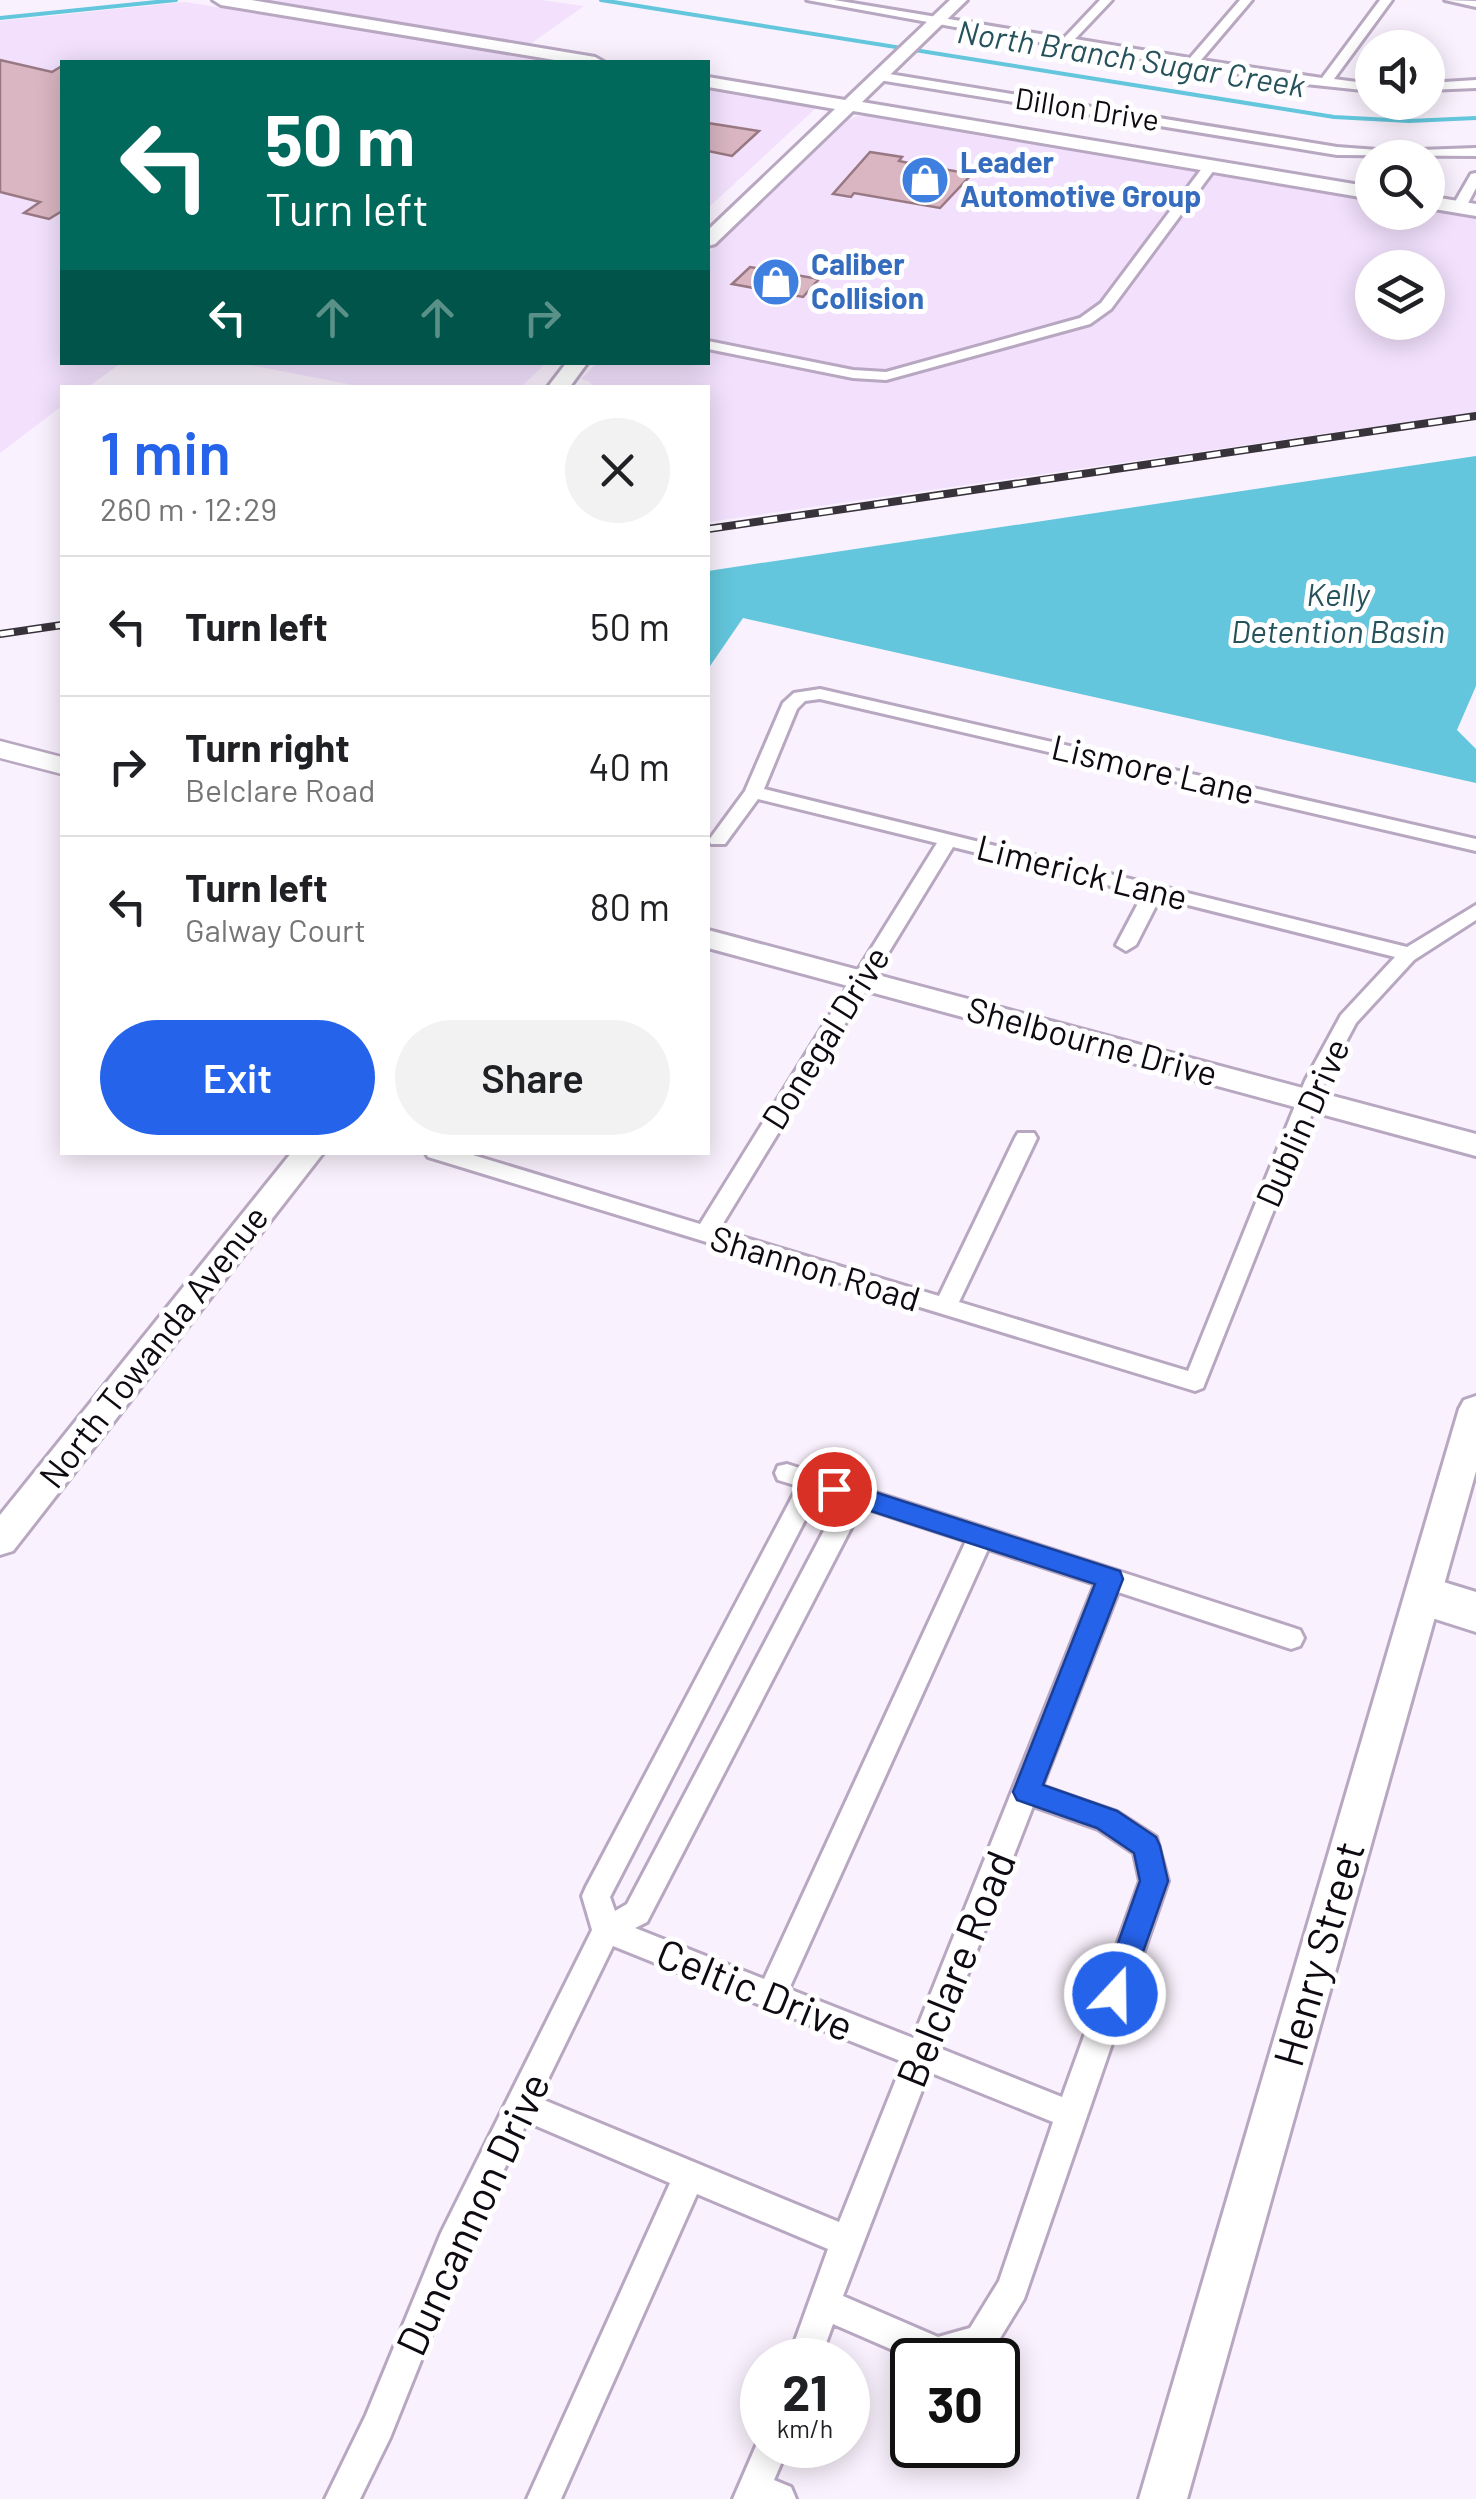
<!DOCTYPE html>
<html lang="en">
<head>
<meta charset="utf-8">
<style>
  body { margin:0; font-family:Barlow,sans-serif; background:#f2f2f2; color:#202124; height:100vh; display:flex; flex-direction:column; font-size:38px; white-space:nowrap }
  * { box-sizing:border-box; margin:0 }
  p { font-size:32px; color:#757577 }
  .icon { flex:none; width:55px; height:55px; fill:none; stroke:currentColor; stroke-width:2; stroke-linecap:round; stroke-linejoin:round }
  .map { position:relative; flex:1; overflow:hidden }
  .drawer { position:absolute; left:60px; top:385px; width:650px; height:770px; display:flex; flex-direction:column; background:#fff; border-radius:0px; box-shadow:0 5px 25px #0003 }
  .drawer>* { flex:none }
  .hud { position:absolute; left:60px; top:60px; width:650px; height:305px; border-radius:0px; box-shadow:0 5px 25px #0003; background:#00695c; color:#fff; overflow:hidden }
  .fabs { position:absolute; left:1355px; top:30px; display:grid; gap:20px }
  .fabs a { display:grid; place-items:center; width:90px; height:90px; border-radius:50%; background:#fff; box-shadow:0 5px 25px #0003; font-size:50px }
  .speed { position:absolute; left:740px; top:2338px; display:flex; gap:20px; font-size:50px; font-weight:700; text-align:center }
  .speed>* { display:grid; place-content:center; width:130px; height:130px; border-radius:50%; background:#fff; box-shadow:0 5px 25px #0003; line-height:1 }
  .speed small { font-size:25px; font-weight:400 }
  .speed .limit { border:5px solid #111; border-radius:15px; background:#fff; color:#111 }
  .pin { position:absolute; display:grid; place-items:center; width:85px; height:85px; color:#fff; margin:-42px; border:5px solid #fff; border-radius:50%; box-shadow:0 2px 10px #0007 }
  .me { position:absolute; width:110px; margin:-55px; rotate:21deg; stroke-linejoin:round; filter:drop-shadow(0 0 8px #0008) }
  .turn { display:flex; align-items:center; gap:35px; height:210px; padding:0 40px; font-size:45px }
  .turn .icon { width:130px; height:130px; stroke-width:2.5 }
  .turn b { display:block; font-size:70px; line-height:85px }
  .lanes { display:flex; align-items:center; height:95px; padding:0 40px; background:#0003; justify-content:center; gap:50px; direction:ltr }
  .lanes .off { opacity:.35 }
  .round { display:grid; place-items:center; flex:none; width:105px; height:105px; border-radius:52px; background:#f2f2f2 }
  .overview { display:flex; align-items:center; justify-content:space-between; height:170px; padding:0 40px }
  h1 { font-size:60px; font-weight:600; line-height:75px; color:#2563eb }
  .primary-button { display:flex; gap:20px; margin-top:auto; padding:20px 40px }
  .primary-button a { flex:1; height:115px; border-radius:60px; background:#2563eb; color:#fff; font-size:40px; font-weight:600; line-height:115px; text-align:center }
  .primary-button a+a { background:#f2f2f2; color:#202124 }
  ul { padding:0; list-style:none }
  li { display:flex; align-items:center; gap:30px; height:140px; padding:0 40px; border-top:2px solid #e0e0e0 }
  li div { flex:1 }
  li b { display:block; font-size:38px }
  li em { font-style:normal }
  .map>svg:first-child { display:block }
</style>
</head>
<body>
<div class="map">
<svg width="1476" height="2499" viewBox="0 0 1476 2499">
  <rect width="100%" height="100%" fill="#f9f1fd"/>
  <g fill="#f2e0fc" fill-rule="evenodd">
    <polygon points="249,0 541,0 584,6 526,47"/>
    <polygon points="185,2 556,62 62,62 62,362 121,363 88,387 62,388 62,406 0,453 0,21"/>
    <polygon points="708,87 816,108 708,208"/>
    <path d="M857 116H886L1372 196V212H1428V205L1476 213V412L708 522V388L592 387 590 382 581 379 597 363 708 362V253L848 120ZM1372 268H1428V322H1372Z"/>
    <polygon points="240,363 546,363 520,388 363,387"/>
  </g>
  <polygon fill="#63c6dc" points="1476,456 1476,686 1457,730 1476,749 1476,783 743,618 708,669 708,571"/>
  <g fill="none" stroke-linecap="round" stroke-linejoin="round">
    <g stroke="#63c6dc" stroke-width="4">
      <polyline points="601,0 1334,117 1409,121 1476,118"/>
      <polyline points="0,18 176,0"/>
    </g>
  </g>
  <g fill="#d9b6c1" stroke="#987882" stroke-width="2.5">
    <polygon points="0,60 52,72 62,66 62,211 49,219 24,213 40,202 0,192"/>
    <polygon points="708,123 759,131 732,156 708,151"/>
    <polygon points="870,152 902,157 899,161 914,164 972,174 940,208 854,193 851,197 833,194"/>
    <polygon points="750,267 819,279 803,297 732,284"/>
  </g>
  <g fill="none" stroke-linecap="round" stroke-linejoin="round">
    <g stroke="#b8a7c1" stroke-width="6">
      <g id="street">
        <polygon points="807,0 834,0 1064,38 1100,0 1112,0 1075,39 1190,58 1240,0 1252,0 1201,60 1322,78 1380,0 1392,0 1334,79 1372,84 1372,91 1296,83 1065,47"/>
        <polygon points="1445,0 1476,1 1476,7"/>
        <polygon points="877,72 1337,147 1391,151 1476,148 1476,156 1337,155 873,79 871,76"/>
        <polygon points="1476,80 1476,88 1428,90 1428,83"/>
        <polygon points="1211,162 1217,166 1111,309 1090,324 886,380 853,378 708,349 708,341 853,370 886,372 1080,318 1101,303 1206,163"/>
        <polygon points="1476,173 1476,188 1466,207 1454,210 1452,207 1471,174"/>
        <path d="M820 689 1476 839V851L820 699 805 701 797 709 764 789 1407 947 1476 905V920L1414 960 1356 1023 1325 1081 1203 1388 1195 1391 428 1157 425 1152H463L700 1224 937 843 758 799 725 844H711L709 840 745 791 783 703 794 693ZM953 847 1143 894 1116 945 1126 951 1136 945 1160 898 1395 957 1341 1015 1305 1081 1188 1371 959 1302 1037 1138 1034 1133H1018L1015 1138 939 1296 719 1230Z"/>
        <path d="M787 1464 1291 1627 1300 1630 1304 1638 1300 1646 1291 1649 1118 1592 1042 1786 1117 1812 1156 1837 1168 1881 1024 2299 991 2353 973 2360H916L833 2324 820 2360H788L828 2249 697 2194 561 2499H527L670 2183 527 2122 464 2253 390 2438 360 2499H325L366 2415 441 2233 592 1930 582 1896 586 1887 798 1486 778 1480 775 1473 778 1466ZM819 1493 840 1500 627 1904 615 1911 610 1897ZM862 1507 966 1541 764 1979 635 1928 647 1922ZM988 1549 1095 1584 913 2038 789 1989ZM1033 1806 1098 1829 1134 1853 1140 1881 1062 2097 939 2048ZM613 1946 903 2062 839 2222 539 2098ZM929 2072 1053 2122 999 2281 970 2328 938 2337 843 2296Z"/>
        <polygon points="1424,1576 1476,1592 1476,1632 1410,1611 1406,1604 1410,1597 1418,1594 1411,1586 1415,1579"/>
        <polygon points="762,2432 762,2445 789,2445 774,2480 791,2487 796,2499 733,2499"/>
      </g>
    </g>
    <g stroke="#b8a7c1" stroke-width="6">
      <g id="secondary">
        <polygon points="213,0 251,0 595,57 604,62 567,62 221,5"/>
        <polygon points="950,0 967,0 862,102 1372,187 1372,199 853,111 715,244 708,246 708,230 835,109 708,87 708,77 845,100"/>
        <polygon points="1428,196 1476,204 1476,216 1428,208"/>
        <polygon points="567,362 588,362 569,388 547,388"/>
        <polygon points="708,930 1476,1134 1476,1156 708,948"/>
        <polygon points="292,1152 324,1152 13,1551 0,1555 0,1515"/>
        <polygon points="1476,1396 1476,1471 1187,2499 1139,2499 1459,1409 1464,1400"/>
      </g>
    </g>
    <g stroke="#b8a7c1" stroke-width="5">
      <polygon id="primary" points="0,741 62,757 62,774 0,758"/>
    </g>
    <use href="#street" fill="#fff" fill-rule="evenodd"/>
    <use href="#secondary" fill="#fff" fill-rule="evenodd"/>
    <use href="#primary" fill="#fff" fill-rule="evenodd"/>
    <g stroke="#38323b" stroke-width="8">
      <g id="rail">
        <polyline points="708,529 1476,416"/>
        <polyline points="0,634 62,625"/>
      </g>
    </g>
    <use href="#rail" stroke="#fff" stroke-width="5" stroke-dasharray="14" stroke-linecap="butt"/>
  </g>
  <polygon fill="#2563eb" stroke="#184099" stroke-width="2.5" points="834,1479 1120,1571 1123,1579 1043,1785 1117,1811 1156,1837 1160,1846 1168,1881 1125,2003 1115,2007 1105,2003 1100,1994 1140,1881 1134,1853 1097,1828 1017,1800 1013,1792 1095,1584 825,1496 822,1489 825,1482"/>
  <defs>
    <g id="shop-disc" transform="scale(2.5)"><circle r="9.5" fill="#3f7fe0" stroke="#fff"/><path d="M-5-2.5h2.3a2.7 3.5 0 0 1 5.4 0H5L5.5 6h-11ZM-1.5-2.5h3a1.5 2.3 0 0 0-3 0Z" fill="#fff"/></g>
  </defs>
  <g fill-rule="evenodd">
    <use href="#shop-disc" x="925" y="180"/>
    <use href="#shop-disc" x="776" y="282"/>
  </g>
  <g text-anchor="middle" stroke-width="10" stroke-linejoin="round" paint-order="stroke">
    <g font-size="30" fill="#0f0912" stroke="#fff">
      <text transform="translate(1087 110) rotate(9)" y="10">Dillon Drive</text>
    </g>
    <g font-size="30" font-weight="bold" fill="#366cbe" stroke="#fff" text-anchor="start">
      <text x="960" y="173">Leader<tspan x="960" dy="34">Automotive Group</tspan></text>
      <text x="811" y="275">Caliber<tspan x="811" dy="34">Collision</tspan></text>
    </g>
    <g font-size="32" font-style="italic" fill="#26525c" stroke="#fff">
      <text transform="translate(1131 59) rotate(9)" y="11">North Branch Sugar Creek</text>
      <text x="1338" y="606">Kelly<tspan x="1338" dy="37">Detention Basin</tspan></text>
    </g>
    <g font-size="35" fill="#0f0912" stroke="#fff">
      <text transform="translate(1153 770) rotate(13)" y="12">Lismore Lane</text>
      <text transform="translate(1082 873) rotate(14)" y="12">Limerick Lane</text>
      <text transform="translate(826 1038) rotate(-58)" y="12">Donegal Drive</text>
      <text transform="translate(1092 1042) rotate(15)" y="12">Shelbourne Drive</text>
      <text transform="translate(1303 1123) rotate(-66)" y="12">Dublin Drive</text>
      <text transform="translate(815 1269) rotate(17)" y="12">Shannon Road</text>
      <text transform="translate(154 1347) rotate(-52)" y="12">North Towanda Avenue</text>
    </g>
    <g font-size="42" fill="#0f0912" stroke="#fff">
      <text transform="translate(1319 1954) rotate(-74)" y="15">Henry Street</text>
      <text transform="translate(956 1969) rotate(-68)" y="15">Belclare Road</text>
      <text transform="translate(755 1990) rotate(22)" y="15">Celtic Drive</text>
      <text transform="translate(473 2214) rotate(-65)" y="15">Duncannon Drive</text>
    </g>
  </g>
</svg>
<div class="fabs">
<a><svg class="icon" aria-label="sound" viewBox="0 0 24 24"><path d="M4 9h4l5-4v14l-5-4H4zM17 9q2 3 0 6"/></svg></a>
<a><svg class="icon" aria-label="search" viewBox="0 0 24 24"><circle cx="10" cy="10" r="6"/><path d="M15 15l6 6"/></svg></a>
<a><svg class="icon" aria-label="layers" viewBox="0 0 24 24"><path d="M12 4l9 5-9 5-9-5zM3 14l9 5 9-5"/></svg></a>
</div>
<div class="speed"><div>21<small>km/h</small></div><div class="limit">30</div></div>
<div class="pin" style="left:834px;top:1489px;background:#d93025"><svg class="icon" aria-label="arrive" viewBox="0 0 24 24"><path d="M6 21V4h12l-3 4 3 4H6"/></svg></div>
<svg class="me" style="left:1115px;top:1994px" viewBox="-20 -20 40 40"><circle r="17" fill="#2563eb" stroke="#fff" stroke-width="3"/><path d="M0-11L8 9 0 5-8 9z" fill="#fff"/></svg>
<div class="hud">
<div class="turn"><svg class="icon" aria-label="left" viewBox="0 0 24 24"><path d="M17 20v-9H6M10 6l-5 5 5 5"/></svg><div><b>50 m</b>Turn left</div></div>
<div class="lanes"><svg class="icon" aria-label="left" viewBox="0 0 24 24"><path d="M17 20v-9H6M10 6l-5 5 5 5"/></svg><svg class="icon off" aria-label="ahead" viewBox="0 0 24 24"><path d="M12 20V5M6 11l6-6 6 6"/></svg><svg class="icon off" aria-label="ahead" viewBox="0 0 24 24"><path d="M12 20V5M6 11l6-6 6 6"/></svg><svg class="icon off" aria-label="right" viewBox="0 0 24 24"><path d="M7 20v-9h11M14 6l5 5-5 5"/></svg></div>
</div>
<section class="drawer">
<div class="overview"><div><h1>1 min</h1><p>260 m · 12:29</p></div><a class="round"><svg class="icon" aria-label="close" viewBox="0 0 24 24"><path d="M6 6l12 12M18 6L6 18"/></svg></a></div>
<ul>
<li><svg class="icon" aria-label="left" viewBox="0 0 24 24"><path d="M17 20v-9H6M10 6l-5 5 5 5"/></svg><div><b>Turn left</b></div><em>50 m</em></li>
<li><svg class="icon" aria-label="right" viewBox="0 0 24 24"><path d="M7 20v-9h11M14 6l5 5-5 5"/></svg><div><b>Turn right</b><p>Belclare Road</p></div><em>40 m</em></li>
<li><svg class="icon" aria-label="left" viewBox="0 0 24 24"><path d="M17 20v-9H6M10 6l-5 5 5 5"/></svg><div><b>Turn left</b><p>Galway Court</p></div><em>80 m</em></li>
</ul>
<div class="primary-button"><a>Exit</a><a>Share</a></div>
</section>
</div>
</body>
</html>
